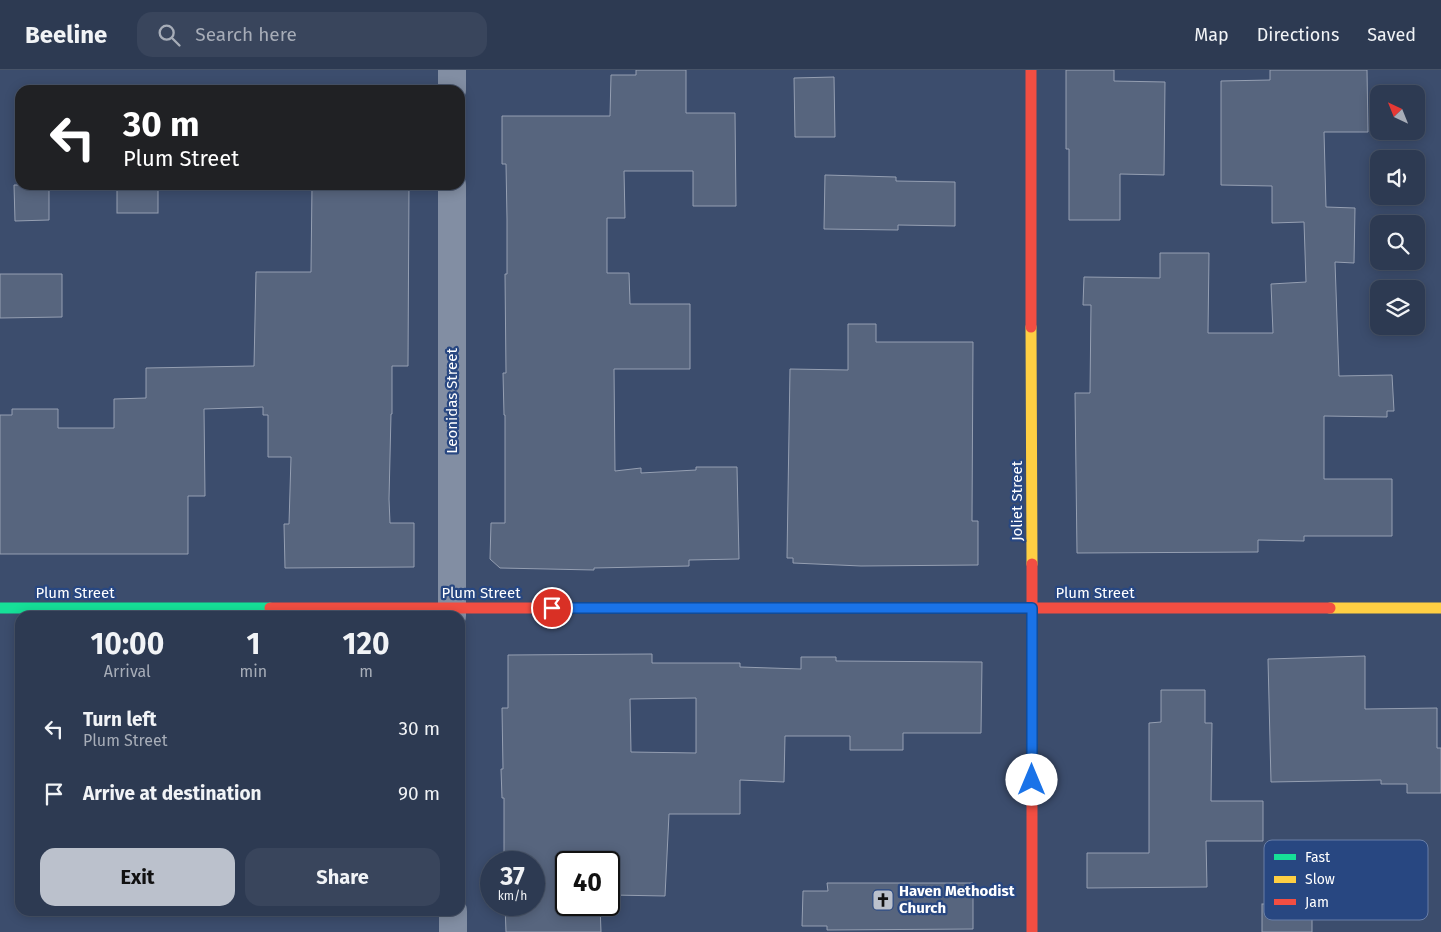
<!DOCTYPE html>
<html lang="en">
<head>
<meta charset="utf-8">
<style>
  body { margin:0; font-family:"Fira Sans",sans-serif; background:#39455c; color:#f1f3f6; height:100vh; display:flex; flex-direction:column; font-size:19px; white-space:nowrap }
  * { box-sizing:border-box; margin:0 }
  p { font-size:16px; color:#a7adb8 }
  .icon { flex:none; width:28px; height:28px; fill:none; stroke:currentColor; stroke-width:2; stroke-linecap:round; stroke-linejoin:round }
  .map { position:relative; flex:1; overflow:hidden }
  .details { position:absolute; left:15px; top:541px; width:450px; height:305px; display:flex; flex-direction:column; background:#2d3a52; border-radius:15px; box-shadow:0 2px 12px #0003,0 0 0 1px #485469 }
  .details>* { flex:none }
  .guide { position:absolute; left:15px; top:15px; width:450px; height:105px; border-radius:15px; box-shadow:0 2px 12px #0003,0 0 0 1px #485469; background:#202124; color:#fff; overflow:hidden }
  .needle { width:32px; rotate:317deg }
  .fabs { position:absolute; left:1370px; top:15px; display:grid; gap:10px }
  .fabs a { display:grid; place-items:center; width:55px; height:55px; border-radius:10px; background:#2d3a52; box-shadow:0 2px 12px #0003,0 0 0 1px #485469; font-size:25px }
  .speed { position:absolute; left:480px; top:781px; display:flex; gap:10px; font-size:25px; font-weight:700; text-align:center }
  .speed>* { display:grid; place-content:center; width:65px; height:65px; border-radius:50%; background:#2d3a52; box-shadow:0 2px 12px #0003,0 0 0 1px #485469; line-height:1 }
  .speed small { font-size:12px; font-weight:400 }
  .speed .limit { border:2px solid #111; border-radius:8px; background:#fff; color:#111 }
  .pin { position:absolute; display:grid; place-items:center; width:42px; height:42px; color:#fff; margin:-21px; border:2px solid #fff; border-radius:50%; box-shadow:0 1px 5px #0007 }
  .me { position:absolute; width:55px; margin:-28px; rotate:0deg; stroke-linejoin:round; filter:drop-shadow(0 0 4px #0008) }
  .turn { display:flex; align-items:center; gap:18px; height:105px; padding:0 25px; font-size:22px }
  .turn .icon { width:65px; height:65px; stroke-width:2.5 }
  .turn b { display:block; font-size:35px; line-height:42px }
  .eta { display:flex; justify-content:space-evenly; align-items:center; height:85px; text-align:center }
  .eta b { font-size:30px; font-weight:700; line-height:35px }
  .button { display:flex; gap:10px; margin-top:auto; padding:10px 25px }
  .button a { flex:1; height:58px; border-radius:15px; background:#bbc1cc; color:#111; font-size:20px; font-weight:700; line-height:58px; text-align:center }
  .button a+a { background:#39455c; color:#f1f3f6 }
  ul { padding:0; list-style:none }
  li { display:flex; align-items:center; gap:15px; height:65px; padding:0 25px }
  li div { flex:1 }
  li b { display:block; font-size:19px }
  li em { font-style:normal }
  header { display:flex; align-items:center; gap:30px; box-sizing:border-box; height:70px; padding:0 25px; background:#2d3a52; border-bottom:1px solid #485469 }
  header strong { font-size:24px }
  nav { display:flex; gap:28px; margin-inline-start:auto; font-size:18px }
  .search { width:350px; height:45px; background:#39455c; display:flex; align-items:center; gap:12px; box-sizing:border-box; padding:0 18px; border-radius:15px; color:#a7adb8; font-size:19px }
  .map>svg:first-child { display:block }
</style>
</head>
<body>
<header>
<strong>Beeline</strong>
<div class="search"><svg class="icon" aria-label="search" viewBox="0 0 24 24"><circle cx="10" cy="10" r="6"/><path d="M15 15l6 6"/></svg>Search here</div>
<nav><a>Map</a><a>Directions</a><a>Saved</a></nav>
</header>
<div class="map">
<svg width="1441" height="862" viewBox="0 0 1441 862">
  <rect width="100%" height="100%" fill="#3c4d6d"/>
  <g fill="#57657e" stroke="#959fb2" fill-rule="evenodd">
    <polygon points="636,0 686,0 686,43 735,43 736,136 693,136 693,101 624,101 625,148 607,148 607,203 629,203 630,234 690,234 690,299 614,299 615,401 641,398 641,403 696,400 696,397 737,397 739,489 689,490 689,496 594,498 594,500 500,498 490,489 491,453 505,453 505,345 504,345 503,303 506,303 505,204 507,204 507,149 506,94 502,94 502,46 610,46 611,5 636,5"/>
    <polygon points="1066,0 1114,0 1114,11 1165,12 1164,105 1120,104 1120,150 1069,150 1069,79 1066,79"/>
    <polygon points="1270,0 1367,0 1368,62 1324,62 1326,137 1355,138 1354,193 1335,192 1339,306 1392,305 1394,341 1387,341 1387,347 1324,346 1324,409 1392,409 1392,466 1304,466 1304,471 1258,470 1258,482 1077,483 1075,323 1090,323 1091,235 1083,235 1084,207 1160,208 1160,183 1209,183 1208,263 1273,263 1271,214 1306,212 1304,152 1272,153 1272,116 1221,115 1221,11 1270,10"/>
    <polygon points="834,7 835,67 795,67 794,8"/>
    <polygon points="825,105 896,107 896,111 955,112 955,156 898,155 898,160 824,159"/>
    <polygon points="14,115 49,115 49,150 15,151"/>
    <rect x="117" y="115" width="41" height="28"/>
    <polygon points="312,115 409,115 408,296 392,296 392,344 391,344 389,429 390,453 414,453 414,497 285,498 284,454 289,454 291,387 268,387 268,345 263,345 263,337 204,339 205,426 188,426 188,484 0,484 0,345 12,345 12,339 58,339 58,358 114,358 114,329 146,328 146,298 254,296 256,202 311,202"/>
    <polygon points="0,204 62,204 62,247 0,248"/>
    <polygon points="848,254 876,254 876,272 973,272 972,451 978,451 978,495 861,496 793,493 793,488 787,488 790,299 848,300"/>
    <path d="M652 584V593H740V597L801 599V587H836V591L982 592 981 663H903V680H850V666H785L784 712 740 710V744H669L665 826 612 825V830H609V792H566V835H600L601 862H506L505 835H534V792H504V728H502L501 699H503L502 638H508V585ZM696 628V683L631 682 630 629Z"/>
    <polygon points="1365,586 1365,639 1437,638 1437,678 1441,678 1441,723 1407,723 1407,714 1381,714 1381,710 1271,712 1268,589"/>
    <polygon points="1161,620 1205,620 1205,653 1212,653 1211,731 1263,731 1263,771 1206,771 1207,817 1087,818 1087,783 1149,783 1149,653 1161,652"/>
    <polygon points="827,813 973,813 973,859 827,860 827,856 802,856 803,821 828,821"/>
    <rect x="1262" y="834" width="50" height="28"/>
  </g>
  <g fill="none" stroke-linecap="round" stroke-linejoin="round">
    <g stroke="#828ea3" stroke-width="28">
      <polyline points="452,0 452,20"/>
      <polyline points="452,115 452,546"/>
      <polyline points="453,841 453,862"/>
    </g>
    <polyline stroke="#16e098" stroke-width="11" points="0,538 270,538"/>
    <g stroke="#ffcf43" stroke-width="11">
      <polyline points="1031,257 1032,494"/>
      <polyline points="636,538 927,538"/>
      <polyline points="1330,538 1441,538"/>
    </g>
    <g stroke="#f24e42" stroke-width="11">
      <polyline points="1031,0 1031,257"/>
      <polyline points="1032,494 1032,862"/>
      <polyline points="270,538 636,538"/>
      <polyline points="927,538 1330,538"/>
    </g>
  </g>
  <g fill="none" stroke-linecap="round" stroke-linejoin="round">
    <g stroke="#114b97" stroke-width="12">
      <polyline id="route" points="552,538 1032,538 1032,710"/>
    </g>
    <use href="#route" stroke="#1a73e8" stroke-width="9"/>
  </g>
  <defs>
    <g id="church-square" transform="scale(1.125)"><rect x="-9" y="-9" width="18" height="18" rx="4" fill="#bbc1cc" stroke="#284781"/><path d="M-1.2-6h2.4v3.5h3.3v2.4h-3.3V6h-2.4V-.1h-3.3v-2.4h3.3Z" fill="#111"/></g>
  </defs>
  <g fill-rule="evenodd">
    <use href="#church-square" x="883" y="830"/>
  </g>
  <g text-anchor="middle" stroke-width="4.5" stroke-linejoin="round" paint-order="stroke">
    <g font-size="15" fill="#fff" stroke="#284781">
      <text transform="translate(452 331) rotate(-90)" y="5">Leonidas Street</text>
      <text transform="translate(1017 431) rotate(-90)" y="5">Joliet Street</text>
      <text x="75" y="528">Plum Street</text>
      <text x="481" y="528">Plum Street</text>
      <text x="1095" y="528">Plum Street</text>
    </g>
    <g font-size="15" font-weight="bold" fill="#fff" stroke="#284781" text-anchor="start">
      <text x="899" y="826">Haven Methodist<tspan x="899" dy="17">Church</tspan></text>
    </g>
  </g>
  <rect x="1264" y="770" width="164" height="80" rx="8" fill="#284781" stroke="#687ea7" stroke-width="1"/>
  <rect x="1274" y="784" width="22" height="6" fill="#16e098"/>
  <rect x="1274" y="806" width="22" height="7" fill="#ffcf43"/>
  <rect x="1274" y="829" width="22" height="6" fill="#f24e42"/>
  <g font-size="14" fill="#fff">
    <text x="1305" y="792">Fast</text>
    <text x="1305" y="814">Slow</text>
    <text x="1305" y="837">Jam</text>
  </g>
</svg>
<div class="fabs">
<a><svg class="needle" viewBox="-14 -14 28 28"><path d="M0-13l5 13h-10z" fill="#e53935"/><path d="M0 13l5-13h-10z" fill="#a7adb8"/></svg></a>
<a><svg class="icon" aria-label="sound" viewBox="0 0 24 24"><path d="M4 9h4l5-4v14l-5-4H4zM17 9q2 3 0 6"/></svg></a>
<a><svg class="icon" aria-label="search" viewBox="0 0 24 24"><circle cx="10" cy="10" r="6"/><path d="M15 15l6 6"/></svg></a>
<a><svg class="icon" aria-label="layers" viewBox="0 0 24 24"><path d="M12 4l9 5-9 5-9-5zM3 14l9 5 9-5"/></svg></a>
</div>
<div class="speed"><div>37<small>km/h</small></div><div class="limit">40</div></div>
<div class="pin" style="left:552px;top:538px;background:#d93025"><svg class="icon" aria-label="arrive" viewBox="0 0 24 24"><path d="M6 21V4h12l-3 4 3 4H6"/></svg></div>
<svg class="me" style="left:1032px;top:710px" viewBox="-20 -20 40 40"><circle r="19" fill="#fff"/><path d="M0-13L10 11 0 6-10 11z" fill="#1a73e8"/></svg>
<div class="guide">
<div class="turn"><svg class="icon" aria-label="left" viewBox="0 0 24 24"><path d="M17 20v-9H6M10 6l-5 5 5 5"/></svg><div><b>30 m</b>Plum Street</div></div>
</div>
<section class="details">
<div class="eta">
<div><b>10:00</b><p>Arrival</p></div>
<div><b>1</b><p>min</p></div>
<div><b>120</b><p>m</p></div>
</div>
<ul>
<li><svg class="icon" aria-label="left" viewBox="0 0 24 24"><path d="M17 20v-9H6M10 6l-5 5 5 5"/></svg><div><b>Turn left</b><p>Plum Street</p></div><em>30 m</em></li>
<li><svg class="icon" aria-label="arrive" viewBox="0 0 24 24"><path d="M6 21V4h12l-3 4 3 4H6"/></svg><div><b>Arrive at destination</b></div><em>90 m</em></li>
</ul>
<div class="button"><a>Exit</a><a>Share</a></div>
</section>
</div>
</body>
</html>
